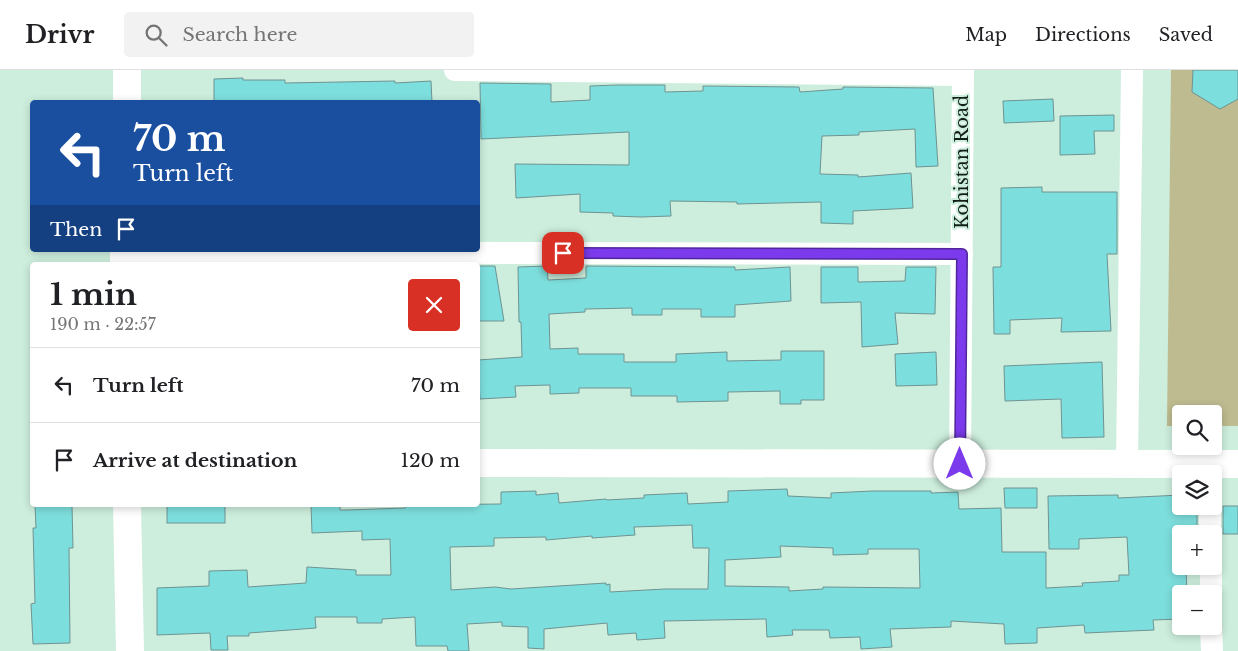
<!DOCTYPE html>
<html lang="en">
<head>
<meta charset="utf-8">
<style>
  body { margin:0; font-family:"Libre Baskerville",serif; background:#f2f2f2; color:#202124; height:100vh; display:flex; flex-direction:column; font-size:19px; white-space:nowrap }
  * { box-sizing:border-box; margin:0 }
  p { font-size:16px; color:#757577 }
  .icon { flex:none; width:28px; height:28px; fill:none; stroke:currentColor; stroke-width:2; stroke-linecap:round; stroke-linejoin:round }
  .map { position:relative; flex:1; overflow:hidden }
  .side { position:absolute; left:30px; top:192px; width:450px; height:245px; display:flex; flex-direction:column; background:#fff; border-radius:5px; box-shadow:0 2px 8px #0003 }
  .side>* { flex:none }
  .guide { position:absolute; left:30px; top:30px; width:450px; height:152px; border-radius:5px; box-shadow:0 2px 8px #0003; background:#1a4fa0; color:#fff; overflow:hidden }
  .tools { position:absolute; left:1172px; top:335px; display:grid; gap:10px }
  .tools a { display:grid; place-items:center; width:50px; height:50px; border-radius:5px; background:#fff; box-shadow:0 2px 8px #0003; font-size:25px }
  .pin { position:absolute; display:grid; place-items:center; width:42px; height:42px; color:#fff; margin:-21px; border-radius:10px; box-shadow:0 2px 8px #0006 }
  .me { position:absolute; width:55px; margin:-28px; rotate:0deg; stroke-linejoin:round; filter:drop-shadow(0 0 4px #0008) }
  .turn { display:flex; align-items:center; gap:18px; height:105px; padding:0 20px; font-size:22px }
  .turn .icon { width:65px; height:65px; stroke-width:2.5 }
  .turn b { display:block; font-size:35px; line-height:42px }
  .then { display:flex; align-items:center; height:48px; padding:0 20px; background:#0003; gap:10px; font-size:19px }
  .round { display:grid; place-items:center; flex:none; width:52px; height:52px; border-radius:5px; background:#f2f2f2 }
  .headline { display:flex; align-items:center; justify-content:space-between; height:85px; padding:0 20px }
  h1 { font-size:30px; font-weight:800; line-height:38px }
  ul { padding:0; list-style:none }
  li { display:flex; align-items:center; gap:15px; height:75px; padding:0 20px; border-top:1px solid #e0e0e0 }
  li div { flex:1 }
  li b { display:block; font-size:19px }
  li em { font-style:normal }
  header { display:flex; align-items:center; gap:30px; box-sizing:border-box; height:70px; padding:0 25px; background:#fff; border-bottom:1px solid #e0e0e0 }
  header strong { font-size:24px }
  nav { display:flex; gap:28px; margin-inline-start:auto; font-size:18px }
  .search { width:350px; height:45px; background:#f2f2f2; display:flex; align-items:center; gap:12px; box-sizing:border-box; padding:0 18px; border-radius:5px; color:#757577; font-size:19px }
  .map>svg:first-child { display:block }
</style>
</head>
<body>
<header>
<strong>Drivr</strong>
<div class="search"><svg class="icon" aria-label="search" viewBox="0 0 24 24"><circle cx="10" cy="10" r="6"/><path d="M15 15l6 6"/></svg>Search here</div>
<nav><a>Map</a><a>Directions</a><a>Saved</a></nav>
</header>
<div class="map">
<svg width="1238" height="581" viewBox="0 0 1238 581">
  <rect width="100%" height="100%" fill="#cdeedd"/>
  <polygon fill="#bebb90" points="1171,0 1238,0 1238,356 1214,356 1214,344 1181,344 1181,356 1167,356"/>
  <g fill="#7ddfdd" stroke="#6e9392" fill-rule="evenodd">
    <polygon points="1193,0 1238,0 1238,29 1220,39 1192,22"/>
    <polygon points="243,8 243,10 285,10 285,13 395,11 395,13 431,11 432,32 214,32 214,9"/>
    <polygon points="480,13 551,14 551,32 590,30 590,16 617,15 665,15 665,22 703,21 703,16 799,17 800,22 843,19 843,17 933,18 938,96 916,97 915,59 859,62 859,65 822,66 820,104 858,105 858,107 911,103 913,138 853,141 853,154 821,153 821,132 737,134 737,132 670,131 671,146 641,147 613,146 613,143 580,142 580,124 516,128 515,94 629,95 629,62 481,69"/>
    <polygon points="1053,29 1054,51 1004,53 1003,31"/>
    <polygon points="1114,45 1114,61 1094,61 1095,84 1060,85 1060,46"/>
    <polygon points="1042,117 1042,122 1117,122 1117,184 1107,184 1111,261 1061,262 1062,248 1010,250 1010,264 994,264 993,197 1001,197 1001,118"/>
    <polygon points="478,196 495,196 504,251 478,251"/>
    <polygon points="547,196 548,210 586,208 586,196 735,197 735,200 790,197 791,231 735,235 735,247 701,247 701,239 662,239 662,245 632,245 632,238 585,239 585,242 549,244 550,279 578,278 578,284 624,284 624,292 676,292 676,284 727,282 727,291 781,290 781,281 824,281 824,330 801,330 801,334 780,334 780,321 728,322 728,331 677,332 677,326 631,326 631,318 579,318 579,323 550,324 550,315 515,316 516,327 480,329 478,290 522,287 521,252 519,252 518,197"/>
    <polygon points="821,197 858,197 858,212 905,211 906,197 936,197 935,244 895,243 898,274 862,277 861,232 821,233"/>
    <polygon points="936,282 937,315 896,316 895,284"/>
    <polygon points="1102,292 1104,367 1062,368 1061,329 1005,331 1004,296"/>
    <polygon points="1004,418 1037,418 1037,438 1005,438"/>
    <path d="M787 419 788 426 831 428V423L872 421H931V423L958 422 959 439 1001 438 1002 482H1046V518L1083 516 1082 513 1119 511V505H1129L1127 467 1079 469V479H1049L1048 426 1118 425V428L1181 425V436H1197V464H1181V496H1186L1187 524H1181V549L1153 550 1154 560 1085 563 1084 555 1037 558V573L1005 574 1004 554 951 551V557L890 559 892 577 861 579 860 567 830 568 829 560H792L793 565 767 567 766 549 664 551 665 568 637 570 636 563 608 565 607 553 544 559V579L528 578V557L502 556V552L467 554 469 581H448L447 576H416L415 547 382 549V553H357V547H315L316 558 249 563V566H227L228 580H211L210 563 157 565V518L209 516V501L247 500 248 517 306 513 307 497 356 500V505H391L390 469 362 470V461L312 463 311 435H340V440H347L405 438V435L501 434V422L536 421V425L558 423 559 433 606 429 607 430 644 428V425L687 423 688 434 728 432V421ZM692 455 693 478H709L708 519H665L610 522V514L606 515V513L511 519 495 517 451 520 450 477 494 476V468L546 467V470L592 466V468L635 465 634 457ZM780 476 833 478V485L868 484V479H919L920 518 823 517V519L789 521V517L725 516V490L781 487Z"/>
    <polygon points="35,435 72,435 73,478 69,478 70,573 33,574 31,534 35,533 33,458 36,458"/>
    <rect x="167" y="435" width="58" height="18"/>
    <rect x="1223" y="436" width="15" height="28"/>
  </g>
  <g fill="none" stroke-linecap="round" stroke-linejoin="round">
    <g stroke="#fff" stroke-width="22">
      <polyline points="455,0 963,5"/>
      <polyline points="124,182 962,184"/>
      <polyline points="960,394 963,0"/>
      <polyline points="1127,394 1132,0"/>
      <polyline points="1210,436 1210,464"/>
      <polyline points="1211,496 1211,524"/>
      <polyline points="1211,556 1212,581"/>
    </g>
    <g stroke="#fff" stroke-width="28">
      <polyline points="127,32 127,0"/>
      <polyline points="124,180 124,195"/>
      <polyline points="478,393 1238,394"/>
      <polyline points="127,435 130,581"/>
    </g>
  </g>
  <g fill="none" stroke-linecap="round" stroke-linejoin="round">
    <g stroke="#51269a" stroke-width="12">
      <polyline id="route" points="563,183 962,184 960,394"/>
    </g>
    <use href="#route" stroke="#7c3aed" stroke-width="9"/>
  </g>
  <g text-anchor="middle" stroke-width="4" stroke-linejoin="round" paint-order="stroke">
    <g font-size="18" fill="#121e18" stroke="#cdeedd">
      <text transform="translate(962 92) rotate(-90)" y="6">Kohistan Road</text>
    </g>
  </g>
</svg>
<div class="tools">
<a><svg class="icon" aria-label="search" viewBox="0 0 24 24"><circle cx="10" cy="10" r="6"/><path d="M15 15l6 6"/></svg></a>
<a><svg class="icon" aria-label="layers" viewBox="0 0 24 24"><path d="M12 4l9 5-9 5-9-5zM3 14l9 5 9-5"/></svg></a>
<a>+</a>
<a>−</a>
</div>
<div class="pin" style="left:563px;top:183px;background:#d93025"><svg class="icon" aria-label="arrive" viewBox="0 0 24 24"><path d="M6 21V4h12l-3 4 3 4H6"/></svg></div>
<svg class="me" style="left:960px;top:394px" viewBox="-20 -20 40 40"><circle r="19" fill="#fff"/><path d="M0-13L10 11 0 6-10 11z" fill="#7c3aed"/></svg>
<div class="guide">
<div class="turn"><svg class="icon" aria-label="left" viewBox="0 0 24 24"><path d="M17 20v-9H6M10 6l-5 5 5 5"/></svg><div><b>70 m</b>Turn left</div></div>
<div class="then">Then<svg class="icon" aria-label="arrive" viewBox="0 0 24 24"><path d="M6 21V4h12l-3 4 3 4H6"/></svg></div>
</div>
<section class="side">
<div class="headline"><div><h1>1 min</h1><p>190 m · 22:57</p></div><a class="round" style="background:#d93025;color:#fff"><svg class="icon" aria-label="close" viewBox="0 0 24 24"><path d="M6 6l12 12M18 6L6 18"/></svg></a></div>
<ul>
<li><svg class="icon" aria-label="left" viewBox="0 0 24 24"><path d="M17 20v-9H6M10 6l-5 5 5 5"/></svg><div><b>Turn left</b></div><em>70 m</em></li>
<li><svg class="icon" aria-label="arrive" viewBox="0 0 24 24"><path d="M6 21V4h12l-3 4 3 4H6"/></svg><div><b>Arrive at destination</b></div><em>120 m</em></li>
</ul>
</section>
</div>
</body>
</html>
